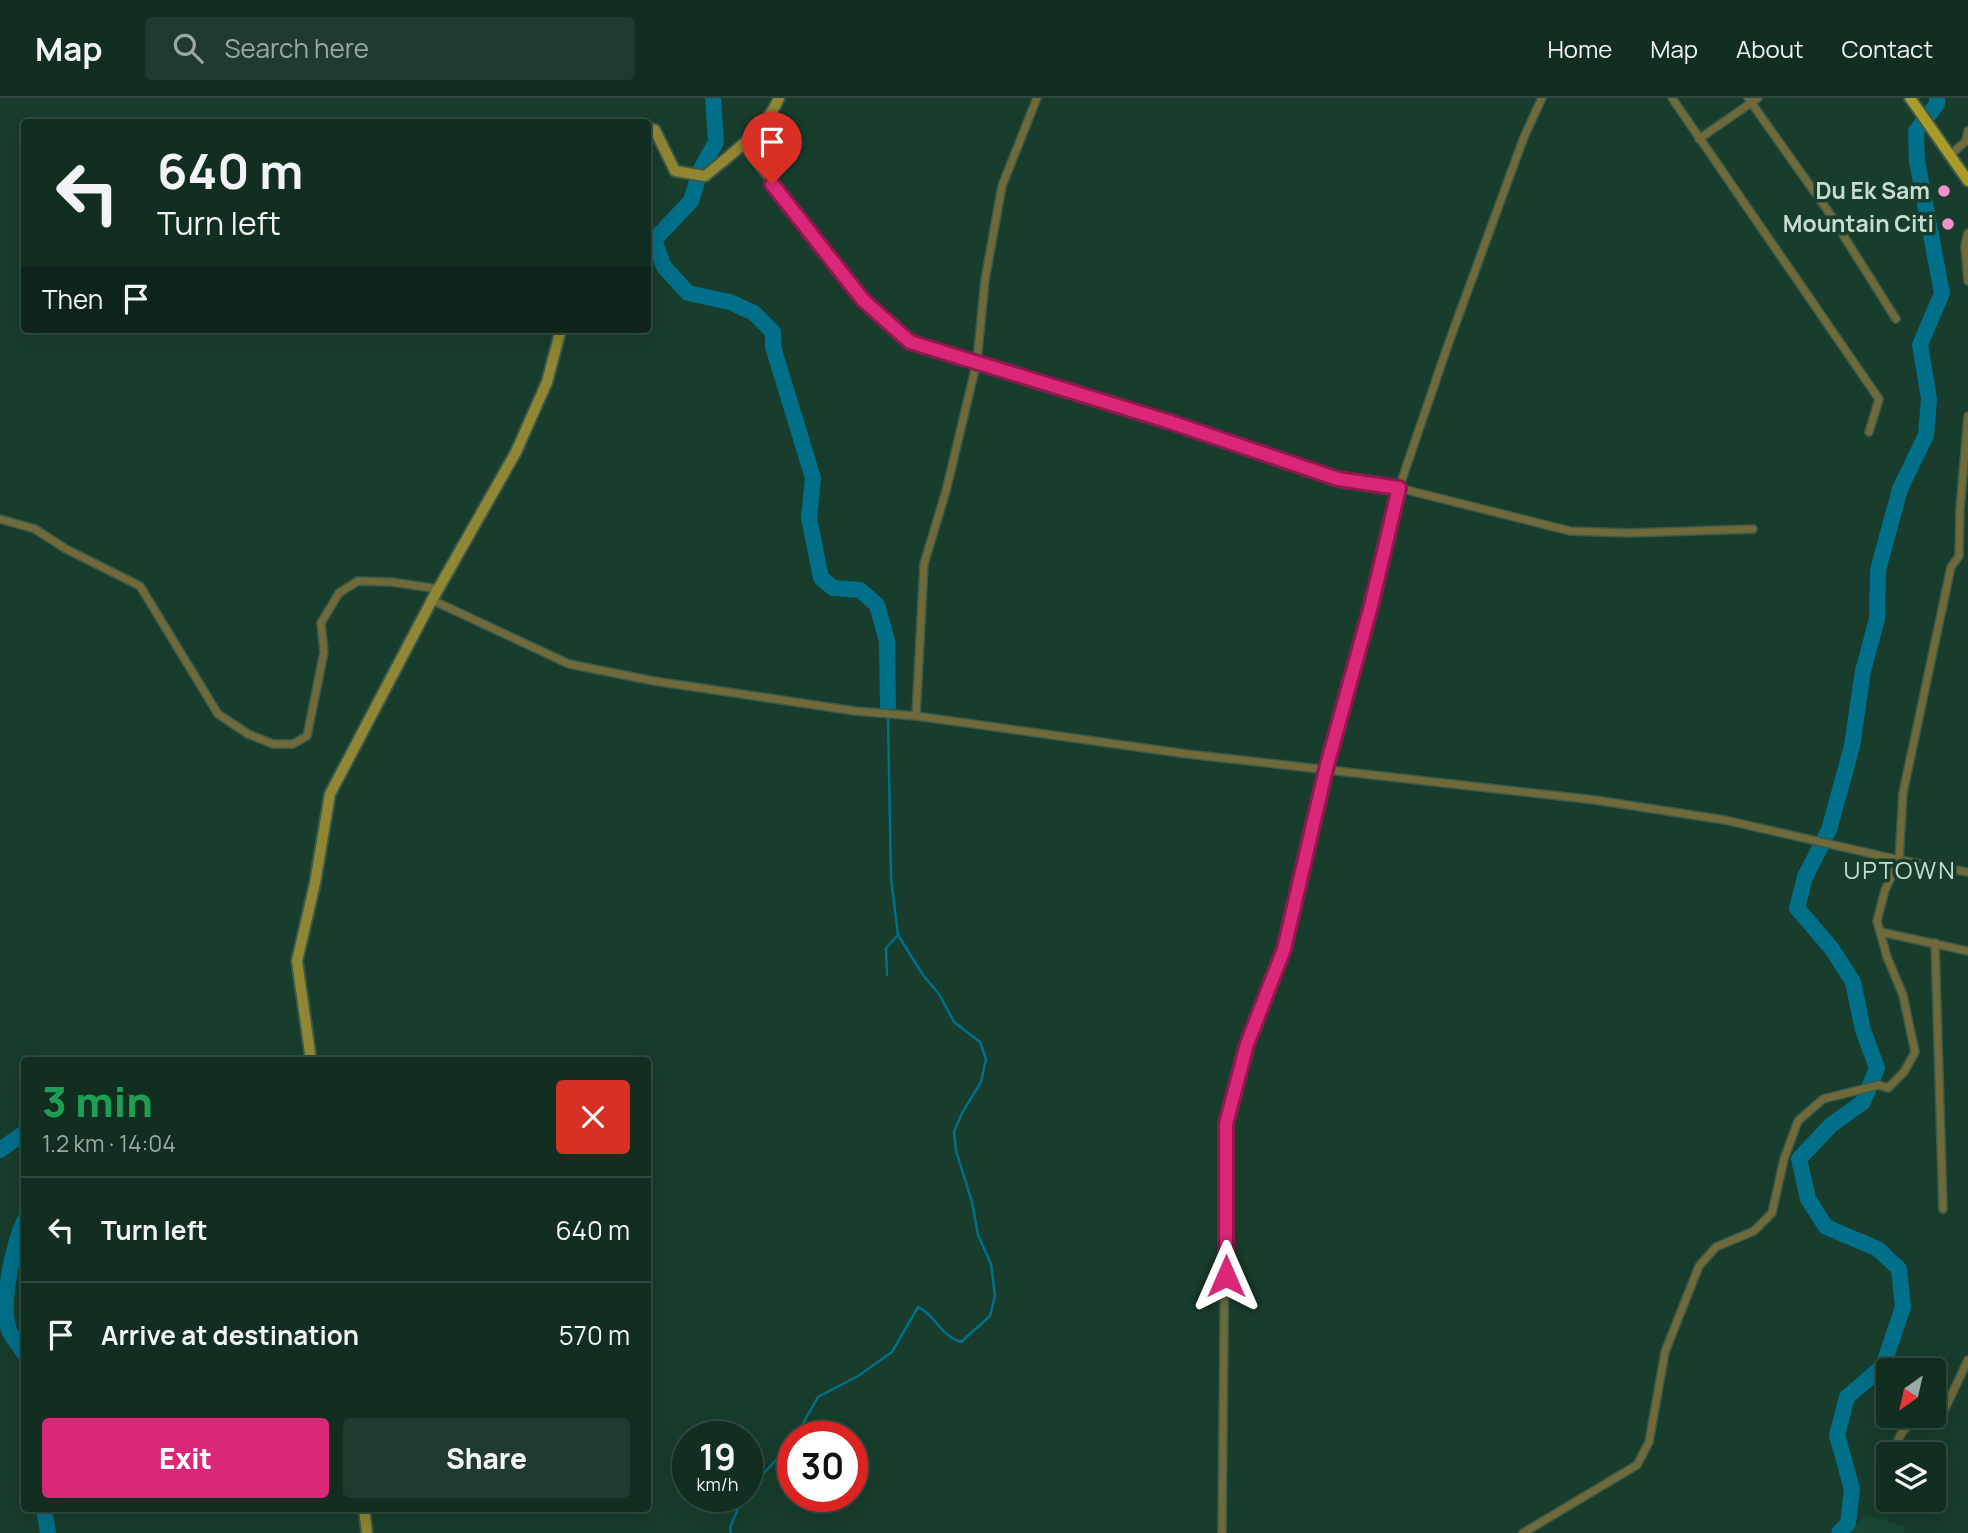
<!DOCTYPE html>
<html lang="en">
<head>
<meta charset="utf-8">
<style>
  body { margin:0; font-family:Manrope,sans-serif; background:#1f3a2e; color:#f1f3f6; height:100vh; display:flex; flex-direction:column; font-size:26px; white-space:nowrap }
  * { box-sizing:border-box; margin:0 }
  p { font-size:23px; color:#9ca8a5 }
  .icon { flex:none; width:38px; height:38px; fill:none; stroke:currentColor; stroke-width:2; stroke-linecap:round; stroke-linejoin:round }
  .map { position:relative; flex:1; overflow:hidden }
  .panel { position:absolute; left:21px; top:959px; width:630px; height:455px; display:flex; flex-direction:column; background:#122e21; border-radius:7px; box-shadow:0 7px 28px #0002,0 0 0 2px #314a3f }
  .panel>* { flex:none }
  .guide { position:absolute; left:21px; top:21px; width:630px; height:214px; border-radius:7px; box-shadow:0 7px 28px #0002,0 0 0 2px #314a3f; background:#122e21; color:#f1f3f6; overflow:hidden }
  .needle { width:46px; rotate:214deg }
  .controls { position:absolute; left:1876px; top:1260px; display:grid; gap:14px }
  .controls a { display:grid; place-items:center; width:70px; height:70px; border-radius:7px; background:#122e21; box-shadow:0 7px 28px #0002,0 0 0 2px #314a3f; font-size:35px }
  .speed { position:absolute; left:672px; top:1323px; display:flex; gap:14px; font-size:35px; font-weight:700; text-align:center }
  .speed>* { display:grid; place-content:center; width:91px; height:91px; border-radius:50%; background:#122e21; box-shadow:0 7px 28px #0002,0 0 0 2px #314a3f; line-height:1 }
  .speed small { font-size:18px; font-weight:400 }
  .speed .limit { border:10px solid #d22; background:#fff; color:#111 }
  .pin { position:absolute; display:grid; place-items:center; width:60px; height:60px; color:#fff; margin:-72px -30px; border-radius:50% 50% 50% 0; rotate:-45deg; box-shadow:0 0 7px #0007 }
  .pin .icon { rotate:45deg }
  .me { position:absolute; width:77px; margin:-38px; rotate:0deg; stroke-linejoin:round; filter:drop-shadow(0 0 5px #0008) }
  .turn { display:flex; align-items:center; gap:24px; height:147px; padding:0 21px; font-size:32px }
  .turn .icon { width:91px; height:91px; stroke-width:2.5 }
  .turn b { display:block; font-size:49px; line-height:60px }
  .then { display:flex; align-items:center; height:66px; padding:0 21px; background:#0003; gap:14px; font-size:26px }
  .round { display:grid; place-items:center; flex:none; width:74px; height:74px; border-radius:7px; background:#1f3a2e }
  .overview { display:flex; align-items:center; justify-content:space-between; height:119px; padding:0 21px }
  h1 { font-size:42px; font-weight:800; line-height:52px; color:#1e9e55 }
  .cta { display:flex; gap:14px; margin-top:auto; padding:14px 21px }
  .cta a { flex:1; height:80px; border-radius:7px; background:#db2777; color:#fff; font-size:28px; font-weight:800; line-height:80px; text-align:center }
  .cta a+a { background:#1f3a2e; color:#f1f3f6 }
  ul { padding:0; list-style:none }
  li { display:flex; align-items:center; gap:21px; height:105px; padding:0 21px; border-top:2px solid #314a3f }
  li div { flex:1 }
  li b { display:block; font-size:26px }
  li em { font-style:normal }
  header { display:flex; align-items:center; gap:42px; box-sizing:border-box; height:98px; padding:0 35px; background:#122e21; border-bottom:2px solid #314a3f }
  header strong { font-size:33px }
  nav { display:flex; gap:38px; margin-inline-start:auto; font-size:24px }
  .search { width:490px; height:63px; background:#1f3a2e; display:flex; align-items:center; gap:18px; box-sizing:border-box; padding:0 24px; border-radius:7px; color:#9ca8a5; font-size:26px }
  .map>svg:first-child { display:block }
</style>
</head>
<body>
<header>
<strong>Map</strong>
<div class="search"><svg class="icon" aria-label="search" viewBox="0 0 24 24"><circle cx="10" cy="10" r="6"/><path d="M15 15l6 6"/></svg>Search here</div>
<nav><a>Home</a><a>Map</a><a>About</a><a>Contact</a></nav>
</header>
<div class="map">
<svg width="1968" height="1435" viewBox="0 0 1968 1435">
  <rect width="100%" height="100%" fill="#183d2c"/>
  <polygon fill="#1a4834" points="1866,1417 1905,1428 1904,1435 1848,1435"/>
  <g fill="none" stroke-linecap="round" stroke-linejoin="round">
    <g stroke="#006f89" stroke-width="2.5">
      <polyline points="887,877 886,850 898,837 891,780 888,619"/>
      <path d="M795 1339 818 1299 858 1278 892 1254 918 1209C937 1218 939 1237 961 1244L990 1218 995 1198 991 1166 978 1137 972 1104 956 1053 954 1034 962 1015 981 984 986 961 980 944 954 924 939 896 923 877 898 837"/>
      <polyline points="747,1389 749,1385 765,1374 793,1343"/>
      <polyline points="731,1435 730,1430 743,1398"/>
    </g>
    <g stroke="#006f89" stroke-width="16">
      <polyline points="713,0 716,44 701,71 691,103 654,142 664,169 688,195 730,204 754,215 773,234 773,249 813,380 809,420 821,480 833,490 860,492 877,507 887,543 888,612"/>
      <polyline points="0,1052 24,1035"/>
      <path d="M24 1123C13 1149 0 1205 9 1232 12 1240 20 1248 24 1255"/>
      <polyline points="44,1410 48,1435"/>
      <polyline points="1839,1435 1848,1425 1852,1391 1837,1337 1847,1299 1883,1268 1903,1209 1899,1171 1878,1151 1826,1129 1808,1101 1799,1061 1831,1027 1863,1004 1877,970 1863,932 1853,884 1832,851 1797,810 1805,779 1829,732 1852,648 1863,573 1877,521 1878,472 1900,391 1926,337 1929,301 1920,247 1942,195 1917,63 1916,33 1937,6 1937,0"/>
    </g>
    <g stroke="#385a4a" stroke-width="10">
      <g id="street">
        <polyline points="1672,0 1879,301 1869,334"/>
        <polyline points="1748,0 1828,113 1896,221"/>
        <polyline points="1699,41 1758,0"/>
        <polyline points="742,47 863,202 910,244 1167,323 1338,381 1399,390 1570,433 1629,435 1753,431"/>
        <polyline points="1949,58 1966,43 1968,33"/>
        <polyline points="1968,135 1965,148 1968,183"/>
        <polyline points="0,421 35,431 66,451 140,488 218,616 248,636 273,646 293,646 307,638 324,554 321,525 339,495 358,483 391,484 439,491"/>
        <polyline points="432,502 569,566 654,583 855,613 916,618 1187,656 1595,702 1725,722 1899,762 1968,774"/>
        <polyline points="916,618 924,466 946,393 977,263 985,182 1002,88 1037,0"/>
        <polyline points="1881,834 1968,853"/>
        <polyline points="1935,845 1943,1111"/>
        <path d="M1893 1356C1903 1324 1910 1323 1942 1317L1968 1262"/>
        <polyline points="1881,1410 1888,1375"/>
        <polyline points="1222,1435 1226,1026 1247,946 1284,851 1326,671 1372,508 1399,390 1449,244 1524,39 1542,0"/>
        <polyline points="1523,1435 1637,1367 1649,1344 1665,1254 1699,1168 1716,1149 1754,1133 1772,1115 1784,1061 1798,1023 1823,1001 1879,987 1888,990 1904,974 1915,954 1903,897 1887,859 1877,823 1885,792 1899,762 1903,695 1951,469 1959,458 1960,411 1968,318"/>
      </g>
    </g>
    <g stroke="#385a4a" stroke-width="14">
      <g id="secondary">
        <path d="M648 30 655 32 675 73 705 78C731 56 766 32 779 0"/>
        <polyline points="311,962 297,863 315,785 330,696 432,502 516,354 547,284 561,231"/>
        <polyline points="364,1410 367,1435"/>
      </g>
    </g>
    <g stroke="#385a4a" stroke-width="14">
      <polyline id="primary" points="1910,0 1968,83"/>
    </g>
    <use href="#street" stroke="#706939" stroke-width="7"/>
    <use href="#secondary" stroke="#918633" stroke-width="10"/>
    <use href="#primary" stroke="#aa9b29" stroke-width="10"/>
  </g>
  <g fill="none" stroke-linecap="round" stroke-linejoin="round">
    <g stroke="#8e194d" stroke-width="18">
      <polyline id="route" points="772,86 863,202 910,244 1167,323 1338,381 1399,390 1371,508 1326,671 1284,851 1247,946 1226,1026 1226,1178"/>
    </g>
    <use href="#route" stroke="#db2777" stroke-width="12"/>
  </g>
  <g fill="#f591d1" stroke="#183d2c" stroke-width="2.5">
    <circle cx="1944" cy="93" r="7"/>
    <circle cx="1948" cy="126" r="7"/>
  </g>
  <g text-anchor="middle" stroke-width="7" stroke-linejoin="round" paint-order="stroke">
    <g font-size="23" font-weight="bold" fill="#c8ddd1" stroke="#183d2c" text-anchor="end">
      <text x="1930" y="101">Du Ek Sam</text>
      <text x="1934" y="134">Mountain Citi</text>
    </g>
    <g font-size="24" letter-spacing="2" fill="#c8ddd1" stroke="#183d2c">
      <text x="1900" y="781">UPTOWN</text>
    </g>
  </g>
</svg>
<div class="controls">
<a><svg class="needle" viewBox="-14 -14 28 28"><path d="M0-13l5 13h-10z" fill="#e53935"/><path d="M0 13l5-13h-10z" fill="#9ca8a5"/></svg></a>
<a><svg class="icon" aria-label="layers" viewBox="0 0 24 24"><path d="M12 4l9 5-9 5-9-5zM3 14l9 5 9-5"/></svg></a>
</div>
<div class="speed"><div>19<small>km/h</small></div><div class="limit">30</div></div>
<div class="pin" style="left:772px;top:86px;background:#d93025"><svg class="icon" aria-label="arrive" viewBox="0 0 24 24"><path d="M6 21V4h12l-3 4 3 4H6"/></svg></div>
<svg class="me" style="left:1226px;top:1178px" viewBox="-20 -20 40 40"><path d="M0-17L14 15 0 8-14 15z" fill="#db2777" stroke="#fff" stroke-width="4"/></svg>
<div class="guide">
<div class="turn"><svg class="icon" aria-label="left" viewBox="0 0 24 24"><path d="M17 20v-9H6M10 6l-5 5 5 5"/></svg><div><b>640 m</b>Turn left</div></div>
<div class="then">Then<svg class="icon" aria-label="arrive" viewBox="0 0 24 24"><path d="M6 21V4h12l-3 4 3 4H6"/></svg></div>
</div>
<section class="panel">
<div class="overview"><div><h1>3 min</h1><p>1.2 km · 14:04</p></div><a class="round" style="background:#d93025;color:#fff"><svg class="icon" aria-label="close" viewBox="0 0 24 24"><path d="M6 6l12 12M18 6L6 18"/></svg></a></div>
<ul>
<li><svg class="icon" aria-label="left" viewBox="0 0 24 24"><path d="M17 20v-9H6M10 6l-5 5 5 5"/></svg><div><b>Turn left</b></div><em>640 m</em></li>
<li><svg class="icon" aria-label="arrive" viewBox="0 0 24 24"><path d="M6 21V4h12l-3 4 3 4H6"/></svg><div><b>Arrive at destination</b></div><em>570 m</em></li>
</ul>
<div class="cta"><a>Exit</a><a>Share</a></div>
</section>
</div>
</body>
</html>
